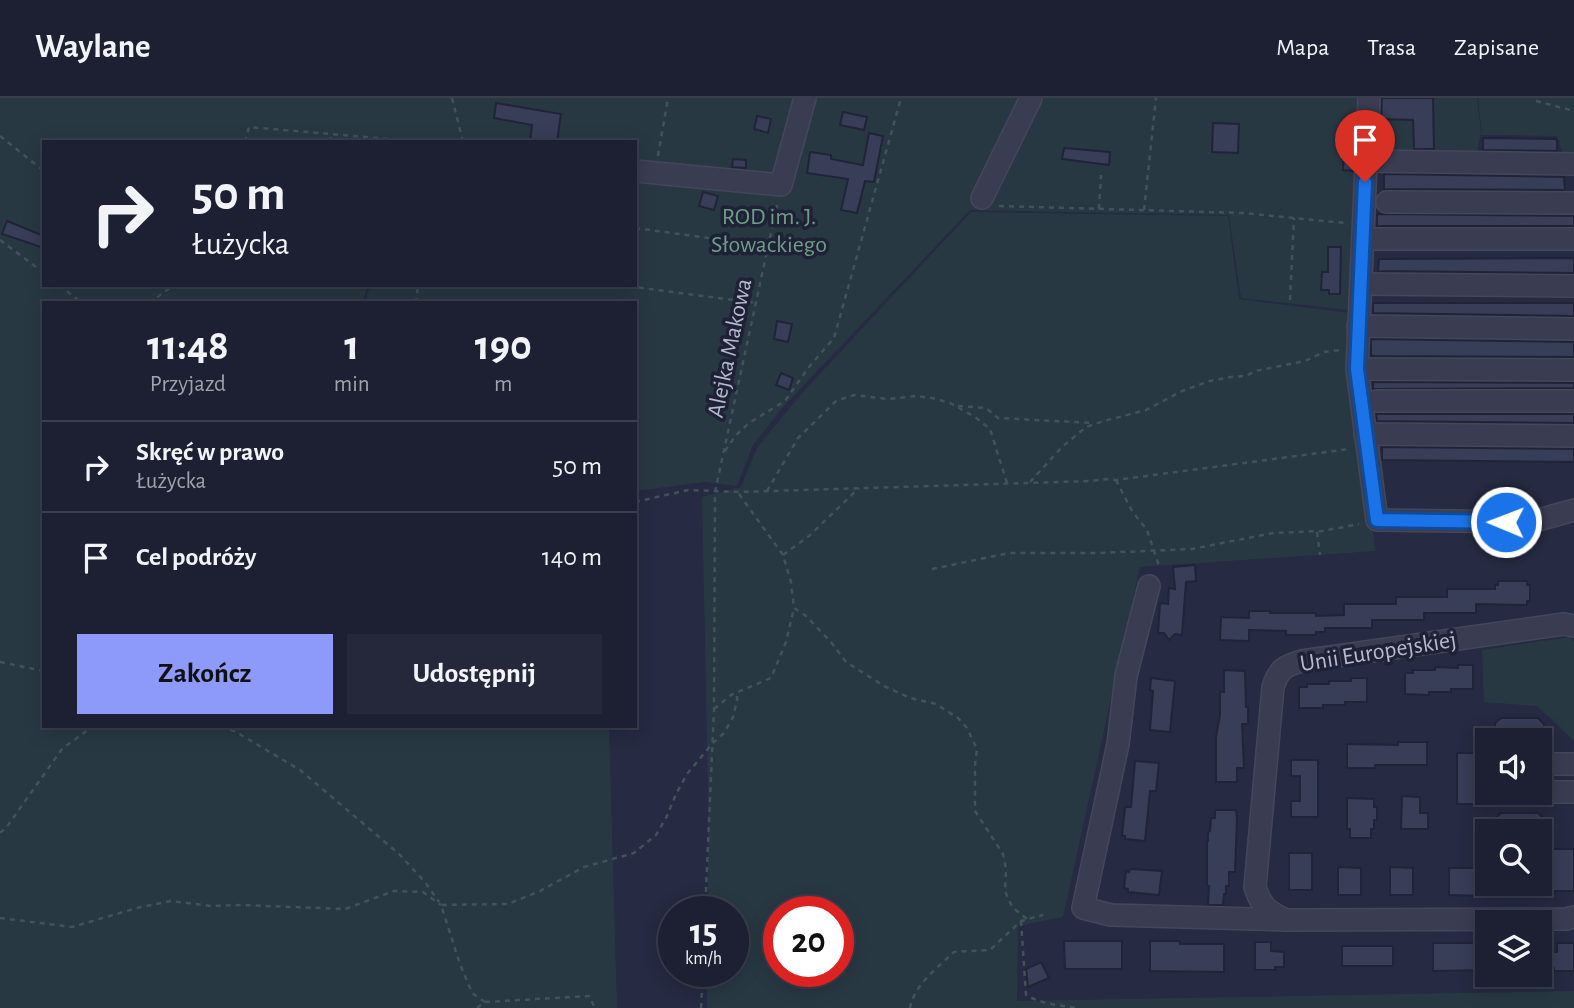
<!DOCTYPE html>
<html lang="pl">
<head>
<meta charset="utf-8">
<style>
  body { margin:0; font-family:"Alegreya Sans",sans-serif; background:#25283a; color:#f1f3f6; height:100vh; display:flex; flex-direction:column; font-size:26px; white-space:nowrap }
  * { box-sizing:border-box; margin:0 }
  p { font-size:23px; color:#a0a3ac }
  .icon { flex:none; width:38px; height:38px; fill:none; stroke:currentColor; stroke-width:2; stroke-linecap:round; stroke-linejoin:round }
  .map { position:relative; flex:1; overflow:hidden }
  .details { position:absolute; left:42px; top:203px; width:595px; height:427px; display:flex; flex-direction:column; background:#1c2032; border-radius:0px; box-shadow:0 4px 18px #0003,0 0 0 2px #3a3e4d }
  .details>* { flex:none }
  .banner { position:absolute; left:42px; top:42px; width:595px; height:147px; border-radius:0px; box-shadow:0 4px 18px #0003,0 0 0 2px #3a3e4d; background:#1c2032; color:#f1f3f6; overflow:hidden }
  .controls { position:absolute; left:1475px; top:630px; display:grid; gap:14px }
  .controls a { display:grid; place-items:center; width:77px; height:77px; border-radius:0px; background:#1c2032; box-shadow:0 4px 18px #0003,0 0 0 2px #3a3e4d; font-size:35px }
  .speed { position:absolute; left:658px; top:798px; display:flex; gap:14px; font-size:35px; font-weight:700; text-align:center }
  .speed>* { display:grid; place-content:center; width:91px; height:91px; border-radius:50%; background:#1c2032; box-shadow:0 4px 18px #0003,0 0 0 2px #3a3e4d; line-height:1 }
  .speed small { font-size:18px; font-weight:400 }
  .speed .limit { border:10px solid #d22; background:#fff; color:#111 }
  .pin { position:absolute; display:grid; place-items:center; width:60px; height:60px; color:#fff; margin:-72px -30px; border-radius:50% 50% 50% 0; rotate:-45deg; box-shadow:0 0 7px #0007 }
  .pin .icon { rotate:45deg }
  .me { position:absolute; width:77px; margin:-38px; rotate:271deg; stroke-linejoin:round; filter:drop-shadow(0 0 5px #0008) }
  .turn { display:flex; align-items:center; gap:24px; height:147px; padding:0 35px; font-size:32px }
  .turn .icon { width:91px; height:91px; stroke-width:2.5 }
  .turn b { display:block; font-size:49px; line-height:60px }
  .eta { display:flex; justify-content:space-evenly; align-items:center; height:119px; text-align:center }
  .eta b { font-size:42px; font-weight:700; line-height:49px }
  .button { display:flex; gap:14px; margin-top:auto; padding:14px 35px }
  .button a { flex:1; height:80px; border-radius:0px; background:#8e9afa; color:#111; font-size:28px; font-weight:700; line-height:80px; text-align:center }
  .button a+a { background:#25283a; color:#f1f3f6 }
  ul { padding:0; list-style:none }
  li { display:flex; align-items:center; gap:21px; height:91px; padding:0 35px; border-top:2px solid #3a3e4d }
  li div { flex:1 }
  li b { display:block; font-size:26px }
  li em { font-style:normal }
  header { display:flex; align-items:center; gap:42px; box-sizing:border-box; height:98px; padding:0 35px; background:#1c2032; border-bottom:2px solid #3a3e4d }
  header strong { font-size:33px }
  nav { display:flex; gap:38px; margin-inline-start:auto; font-size:24px }
  .map>svg:first-child { display:block }
</style>
</head>
<body>
<header>
<strong>Waylane</strong>
<nav><a>Mapa</a><a>Trasa</a><a>Zapisane</a></nav>
</header>
<div class="map">
<svg width="1574" height="910" viewBox="0 0 1574 910">
  <rect width="100%" height="100%" fill="#262a42"/>
  <g fill="#283843" fill-rule="evenodd">
    <polygon points="0,0 1477,0 1481,35 1476,59 1364,61 1359,213 1241,200 1229,117 970,112 785,307 753,347 737,388 705,384 635,393 635,205 365,205 370,187 635,187 635,44 44,44 44,187 368,187 362,205 44,205 44,628 609,628 617,910 0,910"/>
    <polygon points="1478,0 1574,0 1574,59 1565,60 1557,38 1482,37"/>
    <path d="M971 114 1228 118 1239 201 1350 215 1375 453 1140 469 1063 819 1018 828 1017 903 1574 893V910H707V873H733V814H708V695L702 399 741 389 757 350 801 296ZM779 814H838V873H779Z"/>
    <polygon points="1570,539 1574,544 1574,643 1537,608 1484,604 1482,552"/>
  </g>
  <g fill="#383d58" stroke="#212439" stroke-width="2">
    <polygon points="1382,0 1433,0 1434,51 1414,51 1413,22 1381,21"/>
    <polygon points="496,5 561,16 557,44 530,44 532,27 494,20"/>
    <polygon points="843,14 867,19 864,32 840,27"/>
    <polygon points="757,18 771,21 768,35 754,31"/>
    <polygon points="1213,25 1239,26 1238,55 1212,54"/>
    <polygon points="869,35 883,38 874,84 865,83 857,115 841,112 848,81 807,75 810,54 831,57 831,61 863,67"/>
    <polygon points="1483,40 1557,41 1557,53 1483,52"/>
    <polygon points="1064,50 1110,54 1109,67 1062,61"/>
    <polygon points="1344,53 1354,53 1353,73 1343,72"/>
    <polygon points="733,61 746,62 746,70 732,69"/>
    <polygon points="1384,76 1564,79 1565,92 1384,91"/>
    <polygon points="703,94 718,98 714,112 699,108"/>
    <polygon points="1377,116 1574,118 1574,128 1377,128"/>
    <polygon points="7,123 44,138 44,150 2,136"/>
    <polygon points="1328,149 1341,149 1340,196 1329,196 1329,192 1321,192 1322,174 1328,174"/>
    <polygon points="1574,160 1574,175 1378,173 1379,161"/>
    <polygon points="1373,205 1574,205 1574,218 1373,215"/>
    <polygon points="777,223 792,226 788,244 774,241"/>
    <polygon points="1371,241 1574,244 1574,259 1374,258 1371,257"/>
    <polygon points="781,275 793,280 789,292 776,287"/>
    <polygon points="1373,284 1574,285 1574,290 1373,291"/>
    <polygon points="1376,316 1574,316 1574,325 1377,323"/>
    <polygon points="1382,349 1574,351 1574,364 1382,362"/>
    <polygon points="1195,467 1196,483 1186,484 1182,537 1175,536 1169,542 1164,535 1158,535 1160,505 1168,506 1169,490 1175,491 1173,469"/>
    <polygon points="1498,483 1527,483 1527,487 1530,487 1530,503 1527,503 1527,507 1476,506 1476,515 1424,515 1424,522 1372,522 1372,530 1325,530 1325,534 1316,534 1316,537 1286,537 1286,533 1249,532 1249,543 1220,542 1221,519 1249,520 1249,513 1271,513 1270,515 1316,515 1316,518 1344,517 1344,506 1396,506 1396,499 1447,499 1447,491 1495,491 1495,487 1498,487"/>
    <polygon points="1458,567 1473,567 1473,591 1451,591 1451,594 1429,594 1429,597 1405,596 1405,575 1413,575 1413,572 1435,572 1435,569 1458,570"/>
    <polygon points="1224,572 1245,573 1246,609 1248,609 1248,626 1242,626 1244,670 1237,670 1237,684 1216,684 1216,639 1220,617 1220,594 1224,594"/>
    <polygon points="1151,580 1175,583 1170,634 1150,632 1153,593 1150,592"/>
    <polygon points="1351,580 1367,580 1367,604 1345,604 1345,607 1323,607 1323,610 1299,610 1299,589 1307,589 1307,586 1329,586 1329,583 1351,583"/>
    <polygon points="1501,620 1538,620 1544,626 1544,642 1495,642 1495,625"/>
    <polygon points="1398,644 1427,644 1427,667 1375,667 1375,670 1347,670 1347,646 1398,647"/>
    <rect x="1457" y="655" width="23" height="51"/>
    <polygon points="1291,662 1318,662 1318,719 1291,719 1291,703 1300,703 1300,678 1291,678"/>
    <polygon points="1135,663 1159,665 1156,693 1150,693 1145,743 1125,741 1125,738 1122,737 1125,709 1131,709"/>
    <polygon points="1402,698 1420,699 1420,715 1428,715 1428,731 1401,731"/>
    <polygon points="1347,700 1374,701 1374,709 1377,709 1377,722 1374,722 1374,731 1371,731 1371,740 1350,740 1350,731 1347,731"/>
    <polygon points="1215,712 1236,712 1237,720 1235,774 1229,774 1229,788 1226,788 1226,796 1224,796 1223,807 1208,807 1209,788 1207,788 1207,743 1208,743 1208,734 1210,733 1211,720 1215,720"/>
    <polygon points="1501,715 1538,715 1544,721 1544,733 1496,733 1496,720"/>
    <rect x="1550" y="751" width="24" height="42"/>
    <rect x="1289" y="755" width="23" height="37"/>
    <polygon points="1338,769 1361,770 1361,797 1338,797"/>
    <polygon points="1390,769 1413,770 1413,797 1390,797"/>
    <polygon points="1449,770 1488,770 1488,798 1449,797"/>
    <polygon points="1130,771 1162,773 1159,797 1128,794 1128,791 1124,790 1126,773 1129,774"/>
    <polygon points="1064,843 1122,843 1122,871 1065,871"/>
    <polygon points="1150,843 1180,843 1180,846 1224,846 1224,874 1150,873"/>
    <polygon points="1255,844 1271,844 1271,853 1284,854 1284,869 1275,869 1275,872 1255,872"/>
    <polygon points="1433,845 1488,845 1488,872 1433,873"/>
    <polygon points="1557,845 1574,845 1574,873 1554,873 1554,870 1540,870 1540,854 1557,854"/>
    <rect x="1342" y="848" width="51" height="20"/>
    <polygon points="1041,864 1049,880 1028,889 1026,871"/>
  </g>
  <g fill="none" stroke-linecap="round" stroke-linejoin="round">
    <g stroke="#44465b" stroke-width="24">
      <g id="minor">
        <polyline points="1369,0 1357,271 1377,422 1531,424 1574,412"/>
        <polyline points="1366,63 1574,66"/>
        <polyline points="635,73 781,87 805,0"/>
        <polyline points="982,100 1031,0"/>
        <polyline points="1387,104 1574,105"/>
        <polyline points="1363,141 1574,141"/>
        <polyline points="1361,186 1574,188"/>
        <polyline points="1358,228 1574,231"/>
        <polyline points="1357,271 1574,272"/>
        <polyline points="1377,303 1574,303"/>
        <polyline points="1365,336 1574,338"/>
        <polyline points="1149,488 1126,578 1118,646 1083,810 1111,817 1286,822 1566,821 1574,819"/>
        <polyline points="1540,666 1574,666"/>
        <polyline points="1540,694 1574,694"/>
        <path d="M1284 821C1267 813 1261 808 1255 789L1273 589C1279 571 1284 568 1302 563L1564 526 1574 528"/>
      </g>
    </g>
    <g stroke="#41525b" stroke-width="2.5" stroke-dasharray="5 5" stroke-linecap="butt">
      <polyline points="452,0 463,44"/>
      <polyline points="1536,3 1574,13"/>
      <polyline points="0,38 44,73"/>
      <polyline points="245,44 249,29 424,44"/>
      <polyline points="330,44 331,36"/>
      <polyline points="658,58 668,0"/>
      <polyline points="999,108 1243,115 1345,125"/>
      <polyline points="1099,111 1101,77"/>
      <polyline points="1144,112 1156,0"/>
      <polyline points="635,130 767,148"/>
      <polyline points="0,142 44,175"/>
      <polyline points="59,187 82,205"/>
      <polyline points="619,187 756,205"/>
      <polyline points="1290,202 1294,120"/>
      <polyline points="149,205 174,187"/>
      <polyline points="416,205 418,187"/>
      <polyline points="958,308 986,310 998,320 1094,325"/>
      <polyline points="725,353 736,337 749,325 785,303 809,269 834,240 901,0"/>
      <polyline points="1116,382 1132,413 1147,432 1159,468"/>
      <polyline points="1030,384 1062,349 1086,329 1104,323 1146,312 1182,293 1210,283 1231,279 1246,278 1255,273 1305,263 1324,254 1341,252"/>
      <polyline points="767,393 798,340 836,303 854,297 888,301 916,298 932,300 950,305 975,319 990,331 1007,385"/>
      <polyline points="739,396 783,457 791,484 794,510 806,518 831,544 846,564 884,588 910,600 936,606 958,620 967,630 977,651 975,666 975,713 1003,756 1006,771 1005,793 1012,809 1027,821"/>
      <polyline points="635,404 688,392 739,394 1091,383 1105,381 1116,382 1349,351"/>
      <polyline points="1317,434 1320,457"/>
      <polyline points="783,457 809,438 859,390"/>
      <polyline points="932,471 1009,455 1099,455 1192,451 1273,435 1322,433 1359,426"/>
      <polyline points="0,564 44,573"/>
      <polyline points="714,611 731,597 771,580 786,544 794,510"/>
      <polyline points="221,628 236,634 300,672 398,755 425,784 439,804"/>
      <polyline points="1499,695 1504,699 1525,703"/>
      <polyline points="0,735 6,730 62,651 93,628"/>
      <polyline points="705,814 714,611 715,394 777,107"/>
      <polyline points="0,820 72,829 137,810 171,803 211,808 241,807 345,811 394,793 423,794 441,807"/>
      <path d="M1021 823 1026 897C1041 906 1059 907 1076 910"/>
      <polyline points="485,904 472,895 460,866 441,807 508,806 540,793 584,769 634,755 656,737 667,718 676,696 687,676 712,646 724,635 733,619 737,602 737,595"/>
      <polyline points="477,910 485,904 589,898 595,910"/>
      <polyline points="701,910 703,873"/>
      <path d="M910 910C914 887 937 870 954 854L990 852 1021 823 1043 817"/>
    </g>
    <use href="#minor" stroke="#3a3d52" stroke-width="21"/>
  </g>
  <g fill="none" stroke-linecap="round" stroke-linejoin="round">
    <g stroke="#114b97" stroke-width="18">
      <polyline id="route" points="1365,84 1357,271 1377,422 1506,424"/>
    </g>
    <use href="#route" stroke="#1a73e8" stroke-width="12"/>
  </g>
  <g text-anchor="middle" stroke-width="7" stroke-linejoin="round" paint-order="stroke">
    <g font-size="24" fill="#6e9d86" stroke="#1f2237">
      <text x="769" y="126">ROD im. J.<tspan x="769" dy="28">Słowackiego</tspan></text>
    </g>
    <g font-size="24" fill="#b7b9cc" stroke="#1f2237">
      <text transform="translate(729 250) rotate(-78)" y="8">Alejka Makowa</text>
      <text transform="translate(1378 553) rotate(-9)" y="8">Unii Europejskiej</text>
    </g>
  </g>
</svg>
<div class="controls">
<a><svg class="icon" aria-label="sound" viewBox="0 0 24 24"><path d="M4 9h4l5-4v14l-5-4H4zM17 9q2 3 0 6"/></svg></a>
<a><svg class="icon" aria-label="search" viewBox="0 0 24 24"><circle cx="10" cy="10" r="6"/><path d="M15 15l6 6"/></svg></a>
<a><svg class="icon" aria-label="layers" viewBox="0 0 24 24"><path d="M12 4l9 5-9 5-9-5zM3 14l9 5 9-5"/></svg></a>
</div>
<div class="speed"><div>15<small>km/h</small></div><div class="limit">20</div></div>
<div class="pin" style="left:1365px;top:84px;background:#d93025"><svg class="icon" aria-label="arrive" viewBox="0 0 24 24"><path d="M6 21V4h12l-3 4 3 4H6"/></svg></div>
<svg class="me" style="left:1506px;top:424px" viewBox="-20 -20 40 40"><circle r="17" fill="#1a73e8" stroke="#fff" stroke-width="3"/><path d="M0-11L8 9 0 5-8 9z" fill="#fff"/></svg>
<div class="banner">
<div class="turn"><svg class="icon" aria-label="right" viewBox="0 0 24 24"><path d="M7 20v-9h11M14 6l5 5-5 5"/></svg><div><b>50 m</b>Łużycka</div></div>
</div>
<section class="details">
<div class="eta">
<div><b>11:48</b><p>Przyjazd</p></div>
<div><b>1</b><p>min</p></div>
<div><b>190</b><p>m</p></div>
</div>
<ul>
<li><svg class="icon" aria-label="right" viewBox="0 0 24 24"><path d="M7 20v-9h11M14 6l5 5-5 5"/></svg><div><b>Skręć w prawo</b><p>Łużycka</p></div><em>50 m</em></li>
<li><svg class="icon" aria-label="arrive" viewBox="0 0 24 24"><path d="M6 21V4h12l-3 4 3 4H6"/></svg><div><b>Cel podróży</b></div><em>140 m</em></li>
</ul>
<div class="button"><a>Zakończ</a><a>Udostępnij</a></div>
</section>
</div>
</body>
</html>
